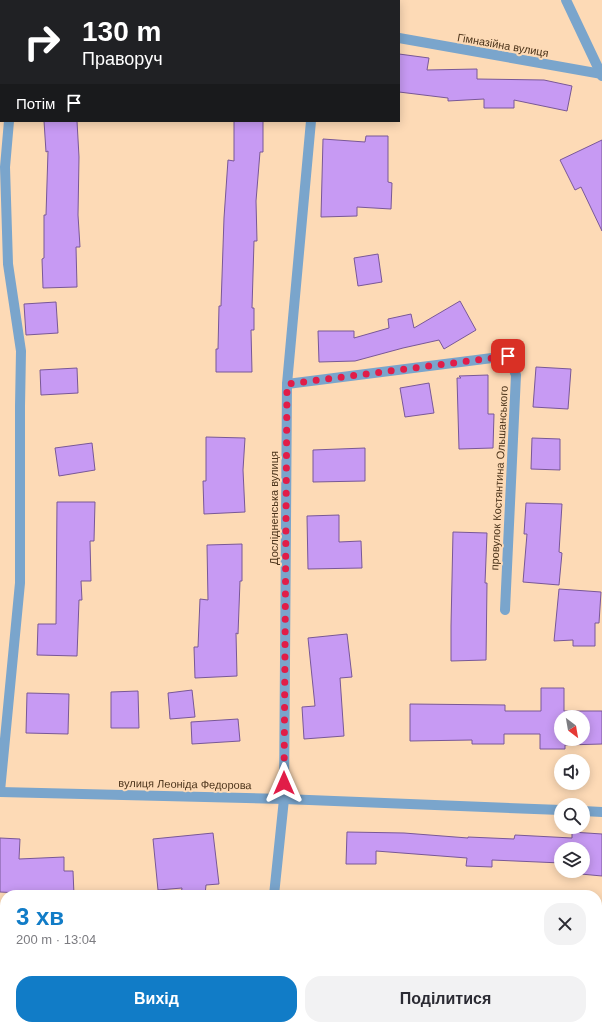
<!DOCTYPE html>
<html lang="uk">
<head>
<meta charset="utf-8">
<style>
  body { margin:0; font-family:Arial,sans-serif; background:#f2f2f3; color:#2b2b33; height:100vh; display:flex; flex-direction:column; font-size:15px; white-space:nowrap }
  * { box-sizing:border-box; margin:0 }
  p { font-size:13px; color:#7c7c81 }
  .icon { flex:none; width:22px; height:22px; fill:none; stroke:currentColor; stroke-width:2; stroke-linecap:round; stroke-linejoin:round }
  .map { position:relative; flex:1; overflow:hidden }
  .sheet { position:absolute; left:0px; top:890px; width:602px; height:140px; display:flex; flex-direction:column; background:#fff; border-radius:16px 16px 0 0; box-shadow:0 2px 10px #0003 }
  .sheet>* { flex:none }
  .guide { position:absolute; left:0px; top:0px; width:400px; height:122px; box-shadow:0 2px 10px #0003; background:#202124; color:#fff; overflow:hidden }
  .needle { width:26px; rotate:149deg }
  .controls { position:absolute; left:554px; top:710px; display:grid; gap:8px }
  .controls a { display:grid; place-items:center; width:36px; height:36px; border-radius:50%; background:#fff; box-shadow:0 2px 10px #0003; font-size:20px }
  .pin { position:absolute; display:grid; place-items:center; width:34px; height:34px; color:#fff; margin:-17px; border-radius:8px; box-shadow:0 2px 6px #0006 }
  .me { position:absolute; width:44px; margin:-22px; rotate:0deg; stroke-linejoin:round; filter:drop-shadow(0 0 3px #0008) }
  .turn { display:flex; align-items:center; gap:14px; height:84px; padding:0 16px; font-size:18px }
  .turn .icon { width:52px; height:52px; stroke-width:2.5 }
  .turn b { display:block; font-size:28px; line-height:34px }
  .then { display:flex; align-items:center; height:38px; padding:0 16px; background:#0003; gap:8px; font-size:15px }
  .round { display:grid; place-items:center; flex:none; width:42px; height:42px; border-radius:16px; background:#f2f2f3 }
  .summary { display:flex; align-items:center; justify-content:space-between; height:68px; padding:0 16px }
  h1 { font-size:24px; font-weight:700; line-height:30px; color:#117cc7 }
  .primary-button { display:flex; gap:8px; margin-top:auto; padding:8px 16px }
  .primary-button a { flex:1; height:46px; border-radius:16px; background:#117cc7; color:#fff; font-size:16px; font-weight:700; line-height:46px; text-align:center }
  .primary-button a+a { background:#f2f2f3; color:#2b2b33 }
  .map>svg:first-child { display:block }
</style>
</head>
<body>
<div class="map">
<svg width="602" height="1030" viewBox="0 0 602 1030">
  <rect width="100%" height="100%" fill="#fddab6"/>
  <g fill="#c79af3" stroke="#795897" fill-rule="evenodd">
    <polygon points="399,54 429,58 427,70 477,69 477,79 544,80 572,86 567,111 514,100 514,108 484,108 484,99 448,101 448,98 399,92"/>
    <polygon points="44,121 77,121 79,157 78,215 80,247 76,247 77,287 43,288 42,259 44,258 44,215 46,215 48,151 46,152"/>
    <polygon points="234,121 263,121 263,152 260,152 256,201 257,241 254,241 252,308 254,308 254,330 251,330 252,372 216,372 216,349 218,349 219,306 221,306 224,218 228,160 234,161"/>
    <polygon points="366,136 388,136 388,182 392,183 391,209 357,207 357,216 321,217 323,139 365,142"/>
    <polygon points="602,140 602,231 581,187 575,190 560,160"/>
    <polygon points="378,254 382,282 358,286 354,258"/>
    <polygon points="460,301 476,330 444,349 439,340 403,348 355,361 319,362 318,331 354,331 354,338 389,328 388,319 411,314 414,328"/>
    <polygon points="56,302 58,333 26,335 24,304"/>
    <polygon points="536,367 571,369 568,409 533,407"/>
    <polygon points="77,368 78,393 41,395 40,370"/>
    <polygon points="488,375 488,414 494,414 493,448 459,449 457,378 461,378 459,376"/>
    <polygon points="429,383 434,413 405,417 400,388"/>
    <polygon points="206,437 245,438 243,470 245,512 204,514 203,481 206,481"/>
    <polygon points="532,438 560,439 560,470 531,469"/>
    <polygon points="92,443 95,470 59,476 55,448"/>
    <polygon points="365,448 365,481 313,482 313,450"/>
    <polygon points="57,502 95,502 94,541 90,541 91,581 81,581 82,600 79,600 77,656 37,655 38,624 56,624"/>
    <polygon points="526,503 562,504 559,552 562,553 559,585 523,582 527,534 524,534"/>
    <polygon points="339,515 339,542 361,541 362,568 308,569 307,516"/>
    <polygon points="453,532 487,533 485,583 487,583 486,660 451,661 451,626"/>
    <polygon points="242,544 242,581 240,581 238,634 236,633 237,676 195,678 194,647 198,647 200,599 208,600 207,545"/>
    <polygon points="559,589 601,592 599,623 595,623 595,646 573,646 573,640 554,641"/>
    <polygon points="347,634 352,677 340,678 344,736 304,739 302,707 315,706 308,638"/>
    <path d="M541 688H564V711H602V744L565 745V749H540V734H504V744H472V740L410 741V704L505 705V711H541ZM561 717H583V739H561Z"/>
    <polygon points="192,690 195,717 170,719 168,693"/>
    <polygon points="138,691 139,728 111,728 111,692"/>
    <polygon points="27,693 69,694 68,734 26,733"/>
    <polygon points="238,719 240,741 192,744 191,722"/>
    <polygon points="347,832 404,833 468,838 468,837 514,839 515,835 572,838 572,832 602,834 602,876 570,873 570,871 583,871 583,849 561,849 561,863 492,860 492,867 466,866 467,858 376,851 376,864 346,864"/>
    <polygon points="213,833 219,884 206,885 205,895 181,895 182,888 158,890 153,839"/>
    <polygon points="0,838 20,839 19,859 64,857 64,871 73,871 74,895 39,895 39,894 0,892"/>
  </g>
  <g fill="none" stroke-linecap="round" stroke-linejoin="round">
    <g stroke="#7aa5cc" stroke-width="10">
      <polyline points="205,0 205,1"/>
      <polyline points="566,0 602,76"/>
      <polyline points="24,1 24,0"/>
      <polyline points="399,38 602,74"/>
      <polyline points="0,65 1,64"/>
      <polyline points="287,384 508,356 516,375 505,610"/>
      <polyline points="0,791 20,583 20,406 21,351 8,264 5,167 9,121"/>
      <polyline points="0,792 284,799 561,810"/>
      <polyline points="583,811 602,812"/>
      <polyline points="274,895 284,799 287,384 311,121"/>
      <polyline points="0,1017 5,1018"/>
      <polyline points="171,1025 259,1029"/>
    </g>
  </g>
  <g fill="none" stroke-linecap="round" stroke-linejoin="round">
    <polyline stroke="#e11d48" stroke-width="7" stroke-dasharray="0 12.6" points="284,783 287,384 508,356"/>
  </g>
  <g text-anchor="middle" stroke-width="4" stroke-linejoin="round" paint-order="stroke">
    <g font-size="11" fill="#4c341b" stroke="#fddab6">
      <text transform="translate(503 45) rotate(10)" y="4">Гімназійна вулиця</text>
      <text transform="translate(499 478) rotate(-87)" y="4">провулок Костянтина Ольшанського</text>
      <text transform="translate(274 508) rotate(-90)" y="4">Дослідненська вулиця</text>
      <text transform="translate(185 784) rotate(1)" y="4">вулиця Леоніда Федорова</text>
    </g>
  </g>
</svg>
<div class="controls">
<a><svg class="needle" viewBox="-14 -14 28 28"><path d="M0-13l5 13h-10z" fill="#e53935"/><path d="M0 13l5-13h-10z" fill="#7c7c81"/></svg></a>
<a><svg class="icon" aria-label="sound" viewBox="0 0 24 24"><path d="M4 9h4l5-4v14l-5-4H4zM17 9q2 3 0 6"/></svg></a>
<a><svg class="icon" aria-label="search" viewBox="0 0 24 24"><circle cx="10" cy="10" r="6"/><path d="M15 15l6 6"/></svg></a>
<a><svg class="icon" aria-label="layers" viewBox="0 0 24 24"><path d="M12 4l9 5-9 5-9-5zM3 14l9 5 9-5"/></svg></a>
</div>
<div class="pin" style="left:508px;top:356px;background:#d93025"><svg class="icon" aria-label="arrive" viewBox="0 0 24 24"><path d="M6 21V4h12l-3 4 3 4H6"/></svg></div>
<svg class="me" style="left:284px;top:783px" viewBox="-20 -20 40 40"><path d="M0-17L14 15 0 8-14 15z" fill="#e11d48" stroke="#fff" stroke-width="4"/></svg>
<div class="guide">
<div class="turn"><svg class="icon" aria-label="right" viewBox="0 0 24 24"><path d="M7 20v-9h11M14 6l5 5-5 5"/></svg><div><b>130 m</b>Праворуч</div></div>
<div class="then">Потім<svg class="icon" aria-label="arrive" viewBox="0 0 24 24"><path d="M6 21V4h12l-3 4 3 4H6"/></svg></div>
</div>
<section class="sheet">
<div class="summary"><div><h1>3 хв</h1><p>200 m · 13:04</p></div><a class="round"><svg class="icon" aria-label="close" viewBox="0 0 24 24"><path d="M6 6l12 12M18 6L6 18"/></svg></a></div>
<div class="primary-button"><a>Вихід</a><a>Поділитися</a></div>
</section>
</div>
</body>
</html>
